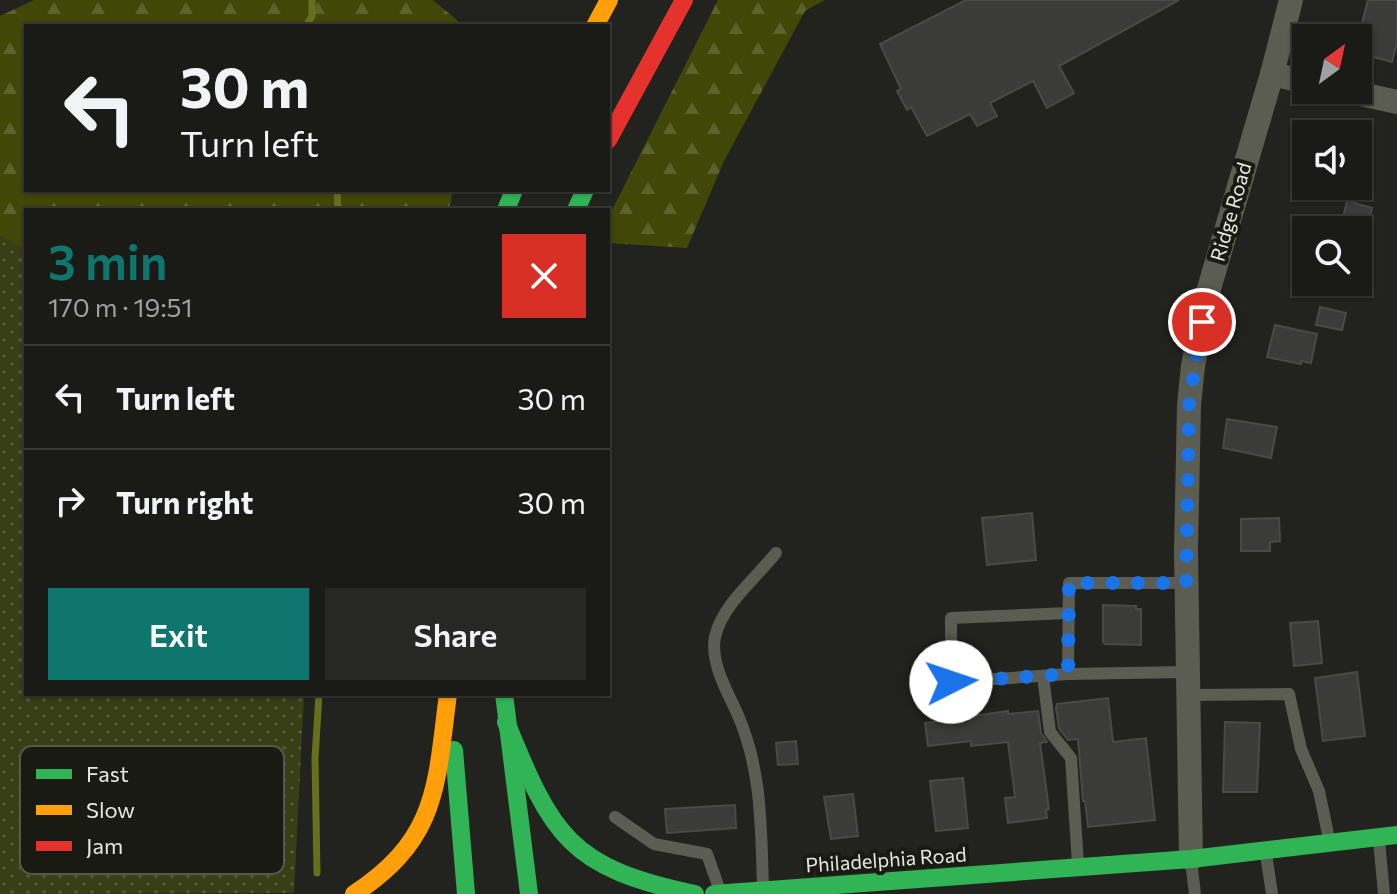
<!DOCTYPE html>
<html lang="en">
<head>
<meta charset="utf-8">
<style>
  body { margin:0; font-family:Commissioner,sans-serif; background:#272723; color:#f1f3f6; height:100vh; display:flex; flex-direction:column; font-size:30px; white-space:nowrap }
  * { box-sizing:border-box; margin:0 }
  p { font-size:26px; color:#9fa1a1 }
  .icon { flex:none; width:44px; height:44px; fill:none; stroke:currentColor; stroke-width:2; stroke-linecap:round; stroke-linejoin:round }
  .map { position:relative; flex:1; overflow:hidden }
  .panel { position:absolute; left:24px; top:208px; width:586px; height:488px; display:flex; flex-direction:column; background:#1a1a16; border-radius:0px; box-shadow:0 2px 6px #0004,0 0 0 2px #383835 }
  .panel>* { flex:none }
  .top-card { position:absolute; left:24px; top:24px; width:586px; height:168px; border-radius:0px; box-shadow:0 2px 6px #0004,0 0 0 2px #383835; background:#1a1a16; color:#f1f3f6; overflow:hidden }
  .needle { width:52px; rotate:33deg }
  .buttons { position:absolute; left:1292px; top:24px; display:grid; gap:16px }
  .buttons a { display:grid; place-items:center; width:80px; height:80px; border-radius:0px; background:#1a1a16; box-shadow:0 2px 6px #0004,0 0 0 2px #383835; font-size:40px }
  .pin { position:absolute; display:grid; place-items:center; width:68px; height:68px; color:#fff; margin:-34px; border:4px solid #fff; border-radius:50%; box-shadow:0 2px 8px #0007 }
  .me { position:absolute; width:88px; margin:-44px; rotate:86deg; stroke-linejoin:round; filter:drop-shadow(0 0 6px #0008) }
  .turn { display:flex; align-items:center; gap:28px; height:168px; padding:0 24px; font-size:36px }
  .turn .icon { width:104px; height:104px; stroke-width:2.5 }
  .turn b { display:block; font-size:56px; line-height:68px }
  .round { display:grid; place-items:center; flex:none; width:84px; height:84px; border-radius:0px; background:#272723 }
  .headline { display:flex; align-items:center; justify-content:space-between; height:136px; padding:0 24px }
  h1 { font-size:48px; font-weight:600; line-height:60px; color:#0f766e }
  .action { display:flex; gap:16px; margin-top:auto; padding:16px 24px }
  .action a { flex:1; height:92px; border-radius:0px; background:#0f766e; color:#fff; font-size:32px; font-weight:600; line-height:92px; text-align:center }
  .action a+a { background:#272723; color:#f1f3f6 }
  ul { padding:0; list-style:none }
  li { display:flex; align-items:center; gap:24px; height:104px; padding:0 24px; border-top:2px solid #383835 }
  li div { flex:1 }
  li b { display:block; font-size:30px }
  li em { font-style:normal }
  .map>svg:first-child { display:block }
</style>
</head>
<body>
<div class="map">
<svg width="1397" height="894" viewBox="0 0 1397 894">
  <defs>
    <pattern id="forest-firs" width="22" height="20" patternUnits="userSpaceOnUse" patternTransform="scale(2)"><rect width="22" height="20" fill="#414707"/><path d="M5 1l3.5 6h-7zM16 11l3.5 6h-7z" fill="#5c622b"/></pattern>
    <pattern id="park-dots" width="8" height="8" patternUnits="userSpaceOnUse" patternTransform="scale(2)"><rect width="8" height="8" fill="#383e15"/><path d="M2 2h.1M6 6h.1" fill="none" stroke="#555a37" stroke-width="1.8" stroke-linecap="round"/></pattern>
  </defs>
  <rect width="100%" height="100%" fill="#22221e"/>
  <g fill="url(#forest-firs)">
    <polygon points="34,0 433,0 464,26 26,26 26,190 453,190 449,210 26,210 26,356 0,323 0,16"/>
    <polygon points="718,0 825,0 805,11 724,161 687,248 608,243 608,218"/>
  </g>
  <polygon fill="url(#park-dots)" points="0,235 26,250 26,694 304,694 294,893 0,894"/>
  <g fill="none" stroke-linecap="round" stroke-linejoin="round">
    <g stroke="#666f1c" stroke-width="7">
      <polyline points="306,26 312,16 312,0"/>
      <polyline points="337,190 338,210"/>
      <polyline points="317,873 315,758 319,694"/>
    </g>
  </g>
  <g fill="#3b3c39" stroke="#494a46" stroke-width="2">
    <polygon points="966,0 1179,0 1059,66 1074,93 1047,108 1033,81 990,103 997,116 977,126 970,114 927,136 911,107 907,110 897,91 901,89 880,44"/>
    <polygon points="1368,0 1397,0 1397,43 1392,62 1358,53 1358,38"/>
    <polygon points="1347,201 1372,208 1366,230 1340,230"/>
    <polygon points="1320,307 1346,313 1342,330 1316,325"/>
    <polygon points="1275,325 1317,334 1311,363 1301,361 1301,364 1267,357"/>
    <polygon points="1227,419 1277,427 1271,458 1223,448"/>
    <polygon points="1032,513 1036,560 987,565 982,518"/>
    <polygon points="1279,518 1280,541 1270,542 1270,551 1241,551 1241,519"/>
    <polygon points="1103,605 1136,606 1136,609 1141,609 1141,645 1105,644 1103,642"/>
    <polygon points="1318,621 1322,663 1294,666 1290,623"/>
    <polygon points="1357,672 1365,736 1323,741 1315,678"/>
    <polygon points="1108,698 1113,742 1146,738 1155,820 1088,827 1085,801 1083,801 1078,739 1068,740 1059,728 1056,708 1057,704"/>
    <polygon points="1008,711 1008,714 1038,711 1041,733 1047,742 1040,743 1049,809 1046,810 1047,818 1008,823 1005,798 1015,797 1008,742 971,746 971,741 928,746 925,723"/>
    <polygon points="1225,722 1260,723 1257,792 1223,792"/>
    <polygon points="796,741 798,764 778,765 776,743"/>
    <polygon points="963,778 968,828 936,831 930,781"/>
    <polygon points="853,794 858,836 831,839 824,797"/>
    <polygon points="735,805 736,828 667,833 665,809"/>
  </g>
  <g fill="none" stroke-linecap="round" stroke-linejoin="round">
    <g stroke="#5b5d52" stroke-width="12">
      <polyline points="1186,583 1069,583 1068,674 1187,672"/>
      <polyline points="1068,674 951,682 951,618 1069,613"/>
      <polyline points="1043,676 1050,732 1071,758 1078,864"/>
      <polyline points="1187,695 1289,694 1301,749 1319,791 1329,839"/>
      <polyline points="615,817 654,844 707,854 720,891"/>
      <polyline points="1379,840 1384,894"/>
      <polyline points="1266,854 1272,894"/>
      <polyline points="1191,861 1195,894"/>
      <path d="M763 888C761 827 762 769 737 713 727 691 710 662 715 637 722 605 756 578 776 553"/>
    </g>
    <g stroke="#5b5d52" stroke-width="24">
      <polyline points="1272,74 1306,82"/>
      <polyline points="1343,90 1397,102"/>
      <polyline points="1191,859 1186,551 1189,405 1193,366 1206,299 1272,74 1291,0"/>
    </g>
    <g stroke="#30b455" stroke-width="18">
      <polyline points="506,210 514,190"/>
      <polyline points="576,210 585,190"/>
      <polyline points="504,694 529,894"/>
      <path d="M506 722C552 835 569 868 695 894"/>
      <polyline points="454,750 466,894"/>
      <polyline points="714,894 1191,859 1397,835"/>
    </g>
    <g stroke="#ff9f0a" stroke-width="18">
      <polyline points="595,26 609,0"/>
      <path d="M354 894C439 838 436 785 448 694"/>
    </g>
    <polyline stroke="#e5322d" stroke-width="18" points="608,140 684,0"/>
  </g>
  <g fill="none" stroke-linecap="round" stroke-linejoin="round">
    <polyline stroke="#1a73e8" stroke-width="14" stroke-dasharray="0 25.2" points="951,682 1068,674 1069,583 1186,583 1189,405 1202,322"/>
  </g>
  <g text-anchor="middle" stroke-width="8" stroke-linejoin="round" paint-order="stroke">
    <g font-size="20" fill="#e7e8e3" stroke="#191b13">
      <text transform="translate(1231 212) rotate(-74)" y="7">Ridge Road</text>
      <text transform="translate(886 860) rotate(-4)" y="7">Philadelphia Road</text>
    </g>
  </g>
  <rect x="20" y="746" width="264" height="128" rx="12" fill="#191b13" stroke="#575851" stroke-width="2"/>
  <rect x="36" y="769" width="36" height="10" fill="#30b455"/>
  <rect x="36" y="805" width="36" height="10" fill="#ff9f0a"/>
  <rect x="36" y="841" width="36" height="10" fill="#e5322d"/>
  <g font-size="22" fill="#e7e8e3">
    <text x="86" y="782">Fast</text>
    <text x="86" y="818">Slow</text>
    <text x="86" y="854">Jam</text>
  </g>
</svg>
<div class="buttons">
<a><svg class="needle" viewBox="-14 -14 28 28"><path d="M0-13l5 13h-10z" fill="#e53935"/><path d="M0 13l5-13h-10z" fill="#9fa1a1"/></svg></a>
<a><svg class="icon" aria-label="sound" viewBox="0 0 24 24"><path d="M4 9h4l5-4v14l-5-4H4zM17 9q2 3 0 6"/></svg></a>
<a><svg class="icon" aria-label="search" viewBox="0 0 24 24"><circle cx="10" cy="10" r="6"/><path d="M15 15l6 6"/></svg></a>
</div>
<div class="pin" style="left:1202px;top:322px;background:#d93025"><svg class="icon" aria-label="arrive" viewBox="0 0 24 24"><path d="M6 21V4h12l-3 4 3 4H6"/></svg></div>
<svg class="me" style="left:951px;top:682px" viewBox="-20 -20 40 40"><circle r="19" fill="#fff"/><path d="M0-13L10 11 0 6-10 11z" fill="#1a73e8"/></svg>
<div class="top-card">
<div class="turn"><svg class="icon" aria-label="left" viewBox="0 0 24 24"><path d="M17 20v-9H6M10 6l-5 5 5 5"/></svg><div><b>30 m</b>Turn left</div></div>
</div>
<section class="panel">
<div class="headline"><div><h1>3 min</h1><p>170 m · 19:51</p></div><a class="round" style="background:#d93025;color:#fff"><svg class="icon" aria-label="close" viewBox="0 0 24 24"><path d="M6 6l12 12M18 6L6 18"/></svg></a></div>
<ul>
<li><svg class="icon" aria-label="left" viewBox="0 0 24 24"><path d="M17 20v-9H6M10 6l-5 5 5 5"/></svg><div><b>Turn left</b></div><em>30 m</em></li>
<li><svg class="icon" aria-label="right" viewBox="0 0 24 24"><path d="M7 20v-9h11M14 6l5 5-5 5"/></svg><div><b>Turn right</b></div><em>30 m</em></li>
</ul>
<div class="action"><a>Exit</a><a>Share</a></div>
</section>
</div>
</body>
</html>
